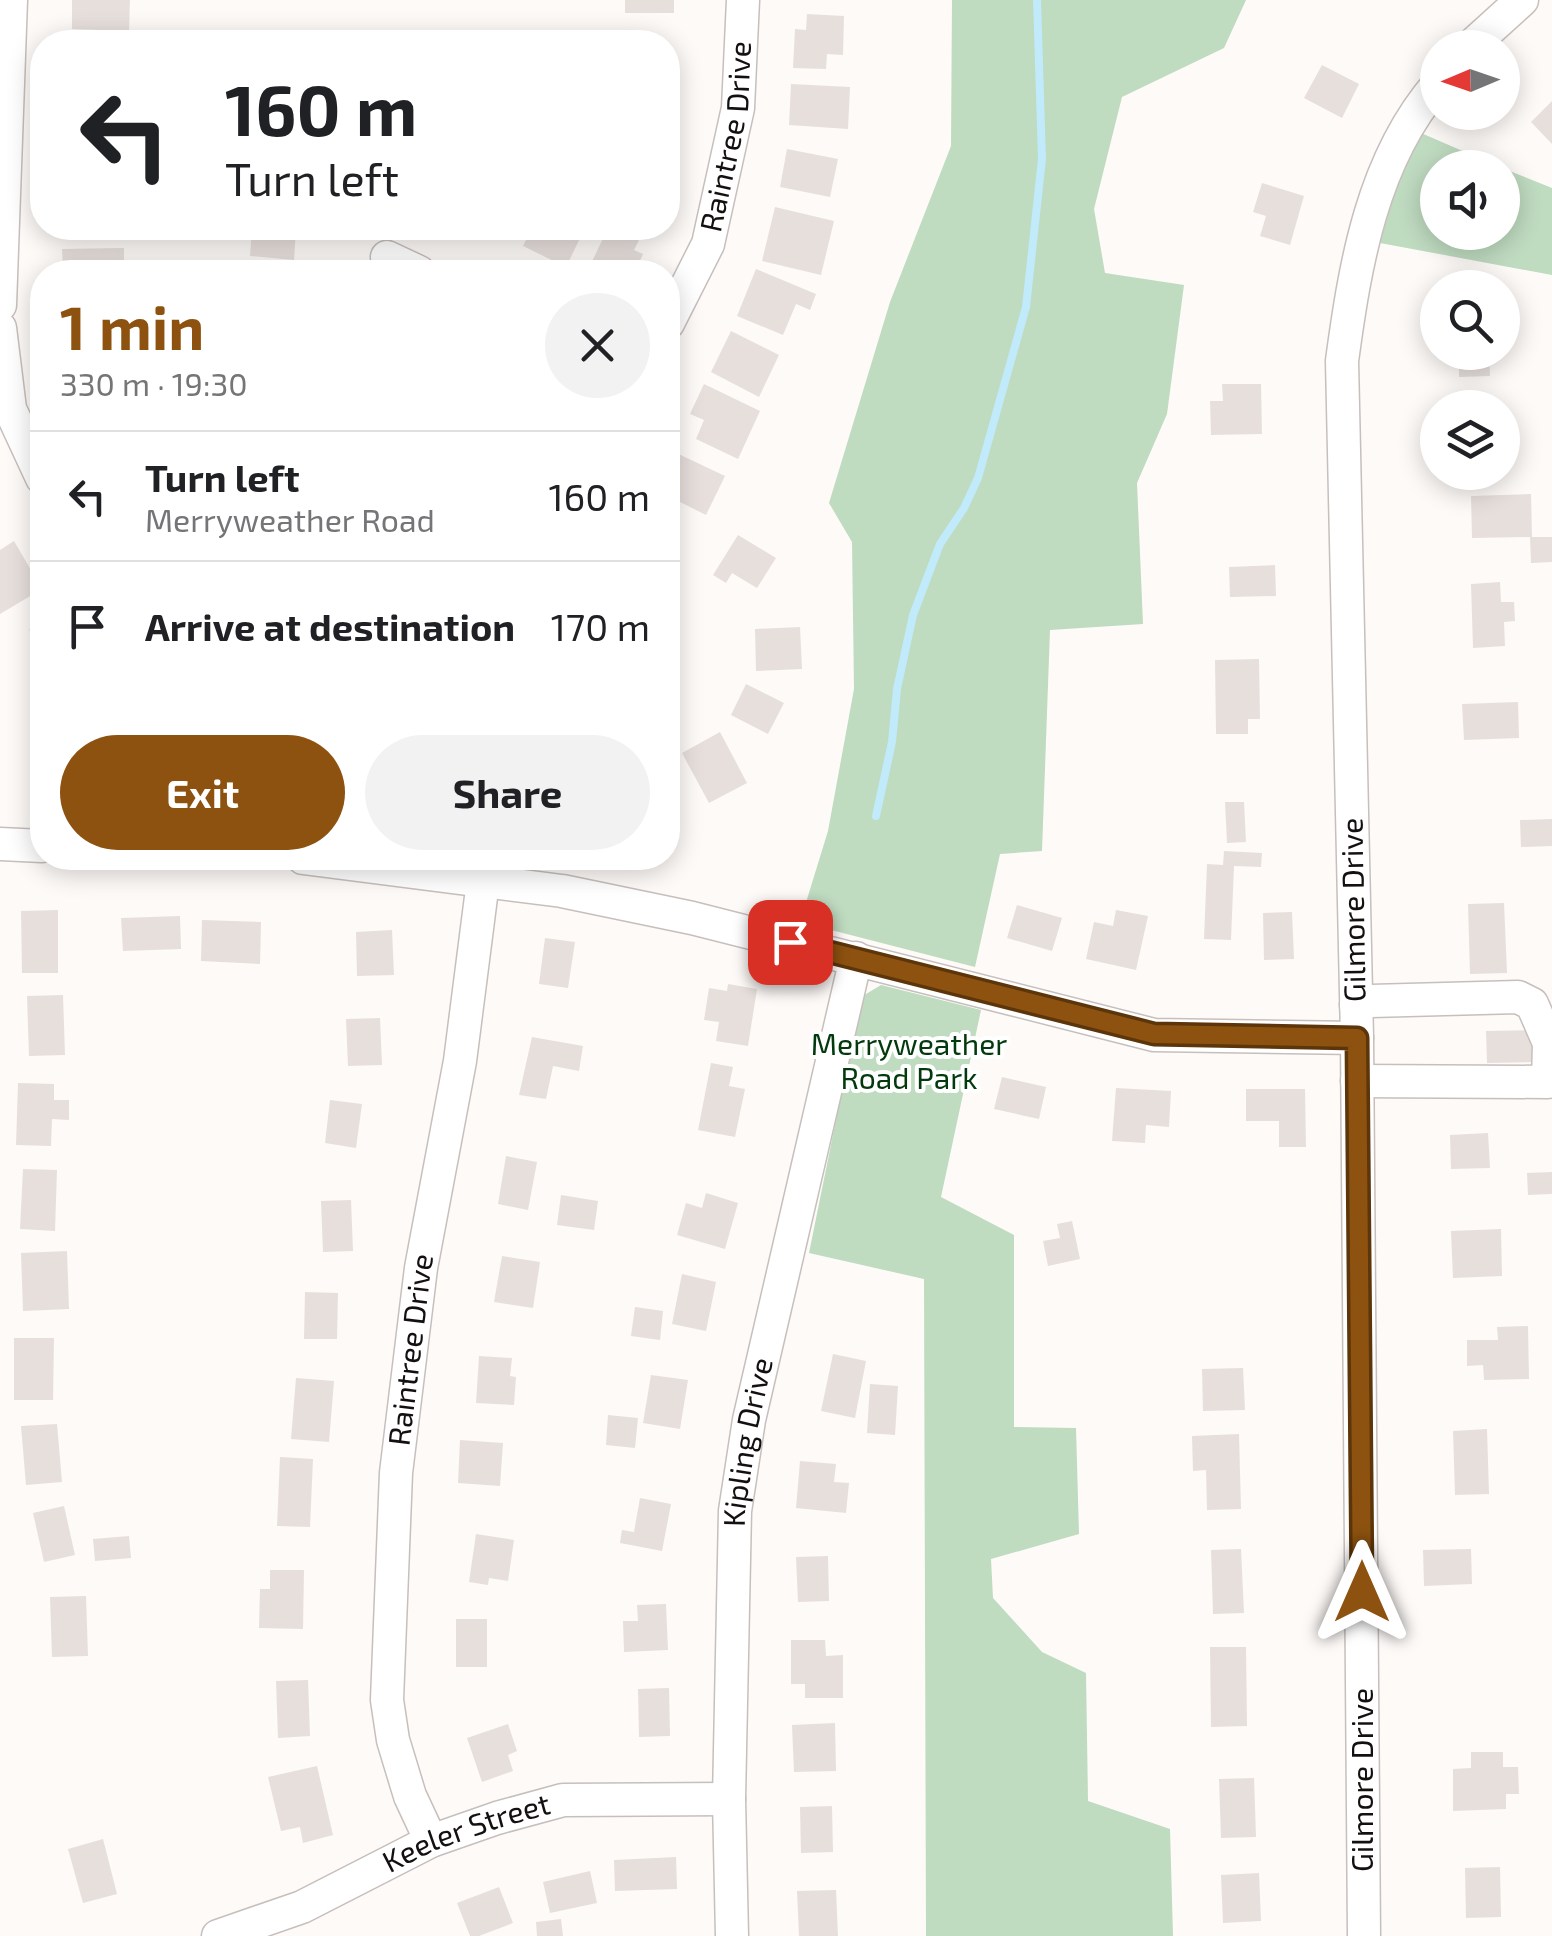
<!DOCTYPE html>
<html lang="en">
<head>
<meta charset="utf-8">
<style>
  body { margin:0; font-family:"Exo 2",sans-serif; background:#f2f2f2; color:#202124; height:100vh; display:flex; flex-direction:column; font-size:38px; white-space:nowrap }
  * { box-sizing:border-box; margin:0 }
  p { font-size:32px; color:#757577 }
  .icon { flex:none; width:55px; height:55px; fill:none; stroke:currentColor; stroke-width:2; stroke-linecap:round; stroke-linejoin:round }
  .map { position:relative; flex:1; overflow:hidden }
  .side { position:absolute; left:30px; top:260px; width:650px; height:610px; display:flex; flex-direction:column; background:#fff; border-radius:40px; box-shadow:0 5px 25px #0003 }
  .side>* { flex:none }
  .hud { position:absolute; left:30px; top:30px; width:650px; height:210px; border-radius:40px; box-shadow:0 5px 25px #0003; background:#fff; color:#202124; overflow:hidden }
  .needle { width:65px; rotate:268deg }
  .tools { position:absolute; left:1420px; top:30px; display:grid; gap:20px }
  .tools a { display:grid; place-items:center; width:100px; height:100px; border-radius:50%; background:#fff; box-shadow:0 5px 25px #0003; font-size:50px }
  .pin { position:absolute; display:grid; place-items:center; width:85px; height:85px; color:#fff; margin:-42px; border-radius:20px; box-shadow:0 5px 15px #0006 }
  .me { position:absolute; width:110px; margin:-55px; rotate:0deg; stroke-linejoin:round; filter:drop-shadow(0 0 8px #0008) }
  .turn { display:flex; align-items:center; gap:35px; height:210px; padding:0 30px; font-size:45px }
  .turn .icon { width:130px; height:130px; stroke-width:2.5 }
  .turn b { display:block; font-size:70px; line-height:85px }
  .round { display:grid; place-items:center; flex:none; width:105px; height:105px; border-radius:52px; background:#f2f2f2 }
  .head { display:flex; align-items:center; justify-content:space-between; height:170px; padding:0 30px }
  h1 { font-size:60px; font-weight:700; line-height:75px; color:#8d520f }
  .button { display:flex; gap:20px; margin-top:auto; padding:20px 30px }
  .button a { flex:1; height:115px; border-radius:60px; background:#8d520f; color:#fff; font-size:40px; font-weight:700; line-height:115px; text-align:center }
  .button a+a { background:#f2f2f2; color:#202124 }
  ul { padding:0; list-style:none }
  li { display:flex; align-items:center; gap:30px; height:130px; padding:0 30px; border-top:2px solid #e0e0e0 }
  li div { flex:1 }
  li b { display:block; font-size:38px }
  li em { font-style:normal }
  .map>svg:first-child { display:block }
</style>
</head>
<body>
<div class="map">
<svg width="1552" height="1936" viewBox="0 0 1552 1936">
  <rect width="100%" height="100%" fill="#fefaf8"/>
  <g fill="#bfdbc0">
    <polygon points="952,0 1246,0 1224,48 1122,97 1094,209 1105,273 1184,285 1167,414 1137,483 1143,624 1050,630 1042,851 1000,854 975,967 800,922 828,831 854,689 852,542 829,503 890,302 951,146"/>
    <polygon points="1421,133 1502,168 1438,168 1438,232 1502,232 1502,168 1552,188 1552,275 1380,243 1397,183"/>
    <polygon points="881,985 981,1010 941,1197 1014,1235 1014,1427 1076,1428 1079,1534 991,1559 993,1598 1042,1652 1086,1673 1088,1801 1170,1829 1173,1936 926,1936 924,1279 809,1253 861,997"/>
  </g>
  <g fill="none" stroke-linecap="round" stroke-linejoin="round">
    <polyline stroke="#c1eafb" stroke-width="8" points="876,816 892,742 897,689 913,615 940,544 964,508 978,478 1026,307 1042,159 1037,0"/>
  </g>
  <g fill="#e7dfdc">
    <polygon points="72,0 130,0 129,31 72,29"/>
    <rect x="625" y="0" width="49" height="13"/>
    <polygon points="807,14 844,16 843,55 827,54 826,69 793,68 795,29 806,30"/>
    <polygon points="622,31 661,36 660,42 620,42"/>
    <polygon points="668,56 675,57 672,90 668,90"/>
    <polygon points="1322,65 1359,84 1342,118 1304,98"/>
    <polygon points="791,84 850,87 848,129 789,125"/>
    <polygon points="1552,101 1552,144 1531,122"/>
    <polygon points="787,149 838,159 830,197 780,187"/>
    <polygon points="1262,183 1304,196 1290,245 1260,236 1266,216 1253,212"/>
    <polygon points="775,207 834,221 821,275 762,261"/>
    <polygon points="252,228 296,228 294,260 250,256"/>
    <polygon points="532,228 563,228 581,236 566,267 523,246"/>
    <polygon points="608,228 616,228 640,238 634,250 643,254 635,272 587,272"/>
    <polygon points="124,248 124,272 63,272 62,249"/>
    <polygon points="756,269 816,294 810,310 796,304 783,335 737,316"/>
    <polygon points="731,331 779,355 759,397 711,372"/>
    <polygon points="1459,352 1489,352 1490,376 1459,377"/>
    <polygon points="704,384 760,411 738,459 696,439 704,420 690,414"/>
    <polygon points="1222,384 1261,384 1262,434 1211,435 1210,401 1223,401"/>
    <polygon points="668,449 725,476 706,515 668,496"/>
    <polygon points="1531,494 1532,537 1472,538 1471,496"/>
    <polygon points="668,531 679,535 668,566"/>
    <polygon points="738,535 776,558 757,588 732,573 726,583 713,575"/>
    <polygon points="1530,537 1552,537 1552,562 1531,563"/>
    <polygon points="14,541 42,589 0,614 0,550"/>
    <polygon points="1275,565 1276,596 1230,597 1229,567"/>
    <polygon points="1500,582 1501,602 1514,602 1515,621 1504,622 1505,646 1473,648 1471,584"/>
    <polygon points="42,615 42,642 29,630"/>
    <polygon points="800,627 802,669 756,671 755,629"/>
    <polygon points="1259,659 1260,719 1248,719 1248,734 1216,734 1215,660"/>
    <polygon points="746,684 784,703 768,734 731,715"/>
    <polygon points="1518,702 1519,738 1464,740 1462,704"/>
    <polygon points="720,732 747,783 709,803 682,753"/>
    <polygon points="1225,802 1244,802 1246,842 1227,843"/>
    <polygon points="1552,819 1552,846 1521,847 1520,820"/>
    <polygon points="1224,851 1262,853 1261,867 1234,866 1231,940 1204,939 1207,864 1223,865"/>
    <polygon points="1504,903 1507,973 1470,974 1468,904"/>
    <polygon points="1017,905 1062,918 1052,951 1007,938"/>
    <polygon points="58,910 58,973 22,973 21,911"/>
    <polygon points="1116,910 1148,916 1136,970 1086,959 1094,922 1113,926"/>
    <polygon points="1292,912 1294,959 1264,960 1263,913"/>
    <polygon points="180,916 181,949 123,951 121,918"/>
    <polygon points="202,920 261,922 260,964 201,961"/>
    <polygon points="392,930 394,975 357,976 356,932"/>
    <polygon points="545,938 575,942 568,988 539,984"/>
    <polygon points="728,984 757,989 748,1046 716,1041 719,1022 704,1020 709,988 727,991"/>
    <polygon points="63,995 65,1055 29,1056 27,996"/>
    <polygon points="380,1018 382,1065 348,1066 346,1019"/>
    <polygon points="1534,1030 1536,1062 1487,1063 1486,1031"/>
    <polygon points="532,1037 583,1046 579,1071 553,1066 546,1099 519,1095"/>
    <polygon points="711,1063 733,1067 729,1086 745,1089 735,1137 698,1130"/>
    <polygon points="1002,1077 1046,1087 1039,1119 994,1109"/>
    <polygon points="18,1083 54,1084 54,1100 69,1100 69,1120 52,1119 51,1146 16,1145"/>
    <polygon points="1116,1088 1171,1091 1169,1127 1146,1125 1145,1143 1112,1141"/>
    <polygon points="1246,1089 1305,1089 1306,1147 1279,1147 1279,1121 1246,1121"/>
    <polygon points="330,1100 362,1104 356,1148 325,1143"/>
    <polygon points="1488,1133 1490,1168 1451,1169 1450,1135"/>
    <polygon points="506,1156 537,1162 528,1210 498,1204"/>
    <polygon points="23,1169 57,1170 55,1231 20,1229"/>
    <polygon points="1552,1172 1552,1194 1528,1195 1527,1173"/>
    <polygon points="706,1193 738,1203 725,1249 677,1235 686,1203 702,1208"/>
    <polygon points="561,1195 598,1201 594,1230 557,1225"/>
    <polygon points="351,1200 353,1251 323,1252 321,1201"/>
    <polygon points="1072,1221 1080,1259 1048,1266 1043,1241 1060,1238 1057,1224"/>
    <polygon points="1501,1229 1502,1276 1453,1278 1451,1231"/>
    <polygon points="67,1251 69,1309 23,1311 21,1253"/>
    <polygon points="502,1256 540,1262 533,1308 494,1302"/>
    <polygon points="682,1274 716,1282 706,1331 672,1324"/>
    <polygon points="305,1292 338,1293 337,1339 304,1339"/>
    <polygon points="635,1307 663,1311 660,1340 631,1336"/>
    <polygon points="1528,1326 1529,1379 1484,1380 1483,1365 1467,1366 1467,1340 1498,1340 1497,1327"/>
    <polygon points="14,1338 54,1338 53,1400 14,1400"/>
    <polygon points="833,1354 866,1361 855,1418 821,1411"/>
    <polygon points="479,1356 512,1358 510,1376 516,1377 514,1405 476,1403"/>
    <polygon points="1243,1368 1245,1410 1203,1411 1202,1369"/>
    <polygon points="651,1375 688,1380 680,1429 643,1423"/>
    <polygon points="296,1378 334,1381 329,1442 291,1439"/>
    <polygon points="870,1384 898,1386 895,1435 867,1433"/>
    <polygon points="608,1415 638,1418 635,1448 606,1445"/>
    <polygon points="57,1424 62,1482 26,1485 21,1426"/>
    <polygon points="1487,1429 1489,1494 1455,1495 1453,1431"/>
    <polygon points="1239,1434 1241,1509 1207,1510 1206,1470 1193,1471 1192,1436"/>
    <polygon points="460,1440 503,1443 500,1486 458,1483"/>
    <polygon points="280,1457 313,1459 310,1527 277,1526"/>
    <polygon points="800,1461 836,1464 834,1482 849,1483 846,1513 796,1508"/>
    <polygon points="640,1498 671,1504 662,1551 620,1543 622,1530 634,1532"/>
    <polygon points="64,1506 75,1555 44,1562 33,1513"/>
    <polygon points="476,1534 514,1540 508,1581 489,1578 488,1585 469,1582"/>
    <polygon points="129,1536 131,1558 95,1561 93,1539"/>
    <polygon points="1241,1549 1244,1613 1213,1614 1211,1550"/>
    <polygon points="1471,1549 1472,1584 1424,1586 1423,1550"/>
    <polygon points="828,1556 829,1601 798,1602 796,1557"/>
    <polygon points="270,1570 304,1570 303,1629 259,1628 260,1589 270,1589"/>
    <polygon points="86,1596 88,1656 52,1657 50,1597"/>
    <polygon points="666,1604 668,1650 624,1652 623,1621 638,1621 637,1605"/>
    <rect x="456" y="1619" width="31" height="48"/>
    <polygon points="791,1640 825,1640 826,1656 843,1655 843,1698 805,1698 805,1684 791,1684"/>
    <polygon points="1210,1647 1246,1647 1247,1726 1211,1727"/>
    <polygon points="308,1680 310,1736 278,1738 276,1681"/>
    <polygon points="669,1688 670,1736 639,1737 638,1689"/>
    <polygon points="835,1723 836,1771 794,1772 792,1725"/>
    <polygon points="508,1724 517,1751 508,1755 513,1771 482,1782 467,1738"/>
    <polygon points="1471,1752 1503,1752 1503,1767 1518,1767 1519,1794 1506,1794 1506,1809 1453,1811 1453,1769 1471,1768"/>
    <polygon points="317,1766 333,1835 303,1843 300,1827 281,1831 268,1777"/>
    <polygon points="1254,1778 1256,1837 1221,1838 1219,1779"/>
    <polygon points="832,1806 833,1852 801,1853 800,1807"/>
    <polygon points="103,1839 117,1894 83,1903 68,1849"/>
    <polygon points="676,1857 677,1889 615,1891 614,1860"/>
    <polygon points="1500,1867 1501,1917 1466,1918 1465,1868"/>
    <polygon points="590,1871 597,1903 550,1913 543,1882"/>
    <polygon points="1259,1873 1261,1921 1223,1923 1221,1875"/>
    <polygon points="499,1887 513,1923 479,1936 470,1936 457,1903"/>
    <polygon points="836,1890 838,1936 799,1936 797,1891"/>
    <polygon points="561,1919 563,1936 537,1936 536,1922"/>
  </g>
  <g fill="none" stroke-linecap="round" stroke-linejoin="round">
    <g stroke="#c7bfbc" stroke-width="35">
      <g id="minor">
        <polyline points="1469,48 1522,0"/>
        <polyline points="387,257 419,272"/>
        <polyline points="0,305 11,0"/>
        <path id="s1" d="M668 323 708 244 738 108 743 0"/>
        <polyline points="0,328 10,409 42,478"/>
        <polyline points="0,844 42,846"/>
        <polyline points="303,858 562,891 692,918 1154,1035 1357,1038"/>
        <polyline points="1356,1005 1371,1001 1518,997 1532,1004 1549,1043 1548,1082 1357,1081"/>
        <path id="s2" d="M431 1841 410 1796 393 1740 387 1700 396 1473 421 1268 460 1061 486 858"/>
        <path id="s3" d="M218 1936 302 1907 431 1841 497 1818 563 1800 729 1799"/>
        <path id="s4" d="M732 1936 729 1799 735 1511 749 1420 856 958"/>
        <path d="M1364 1936 1357 1038 1342 361C1355 265 1372 160 1438 84"/>
      </g>
    </g>
    <use href="#minor" stroke="#fff" stroke-width="32"/>
  </g>
  <g fill="none" stroke-linecap="round" stroke-linejoin="round">
    <g stroke="#5c350a" stroke-width="25">
      <polyline id="route" points="790,942 1154,1034 1357,1038 1362,1592"/>
    </g>
    <use href="#route" stroke="#8d520f" stroke-width="18"/>
  </g>
  <g text-anchor="middle" stroke-width="8" stroke-linejoin="round" paint-order="stroke">
    <g font-size="30" fill="#13100f" stroke="#fff">
      <text dy="10" stroke="none"><textPath href="#s1" startOffset="198">Raintree Drive</textPath></text>
      <text transform="translate(1354 910) rotate(-91)" y="10">Gilmore Drive</text>
      <text dy="10" stroke="none"><textPath href="#s2" startOffset="500">Raintree Drive</textPath></text>
      <text dy="10" stroke="none"><textPath href="#s4" startOffset="495">Kipling Drive</textPath></text>
      <text transform="translate(1363 1780) rotate(-90)" y="10">Gilmore Drive</text>
      <text dy="10" stroke="none"><textPath href="#s3" startOffset="270">Keeler Street</textPath></text>
    </g>
    <g font-size="30" fill="#02390d" stroke="#fff">
      <text x="909" y="1055">Merryweather<tspan x="909" dy="34">Road Park</tspan></text>
    </g>
  </g>
</svg>
<div class="tools">
<a><svg class="needle" viewBox="-14 -14 28 28"><path d="M0-13l5 13h-10z" fill="#e53935"/><path d="M0 13l5-13h-10z" fill="#757577"/></svg></a>
<a><svg class="icon" aria-label="sound" viewBox="0 0 24 24"><path d="M4 9h4l5-4v14l-5-4H4zM17 9q2 3 0 6"/></svg></a>
<a><svg class="icon" aria-label="search" viewBox="0 0 24 24"><circle cx="10" cy="10" r="6"/><path d="M15 15l6 6"/></svg></a>
<a><svg class="icon" aria-label="layers" viewBox="0 0 24 24"><path d="M12 4l9 5-9 5-9-5zM3 14l9 5 9-5"/></svg></a>
</div>
<div class="pin" style="left:790px;top:942px;background:#d93025"><svg class="icon" aria-label="arrive" viewBox="0 0 24 24"><path d="M6 21V4h12l-3 4 3 4H6"/></svg></div>
<svg class="me" style="left:1362px;top:1592px" viewBox="-20 -20 40 40"><path d="M0-17L14 15 0 8-14 15z" fill="#8d520f" stroke="#fff" stroke-width="4"/></svg>
<div class="hud">
<div class="turn"><svg class="icon" aria-label="left" viewBox="0 0 24 24"><path d="M17 20v-9H6M10 6l-5 5 5 5"/></svg><div><b>160 m</b>Turn left</div></div>
</div>
<section class="side">
<div class="head"><div><h1>1 min</h1><p>330 m · 19:30</p></div><a class="round"><svg class="icon" aria-label="close" viewBox="0 0 24 24"><path d="M6 6l12 12M18 6L6 18"/></svg></a></div>
<ul>
<li><svg class="icon" aria-label="left" viewBox="0 0 24 24"><path d="M17 20v-9H6M10 6l-5 5 5 5"/></svg><div><b>Turn left</b><p>Merryweather Road</p></div><em>160 m</em></li>
<li><svg class="icon" aria-label="arrive" viewBox="0 0 24 24"><path d="M6 21V4h12l-3 4 3 4H6"/></svg><div><b>Arrive at destination</b></div><em>170 m</em></li>
</ul>
<div class="button"><a>Exit</a><a>Share</a></div>
</section>
</div>
</body>
</html>
